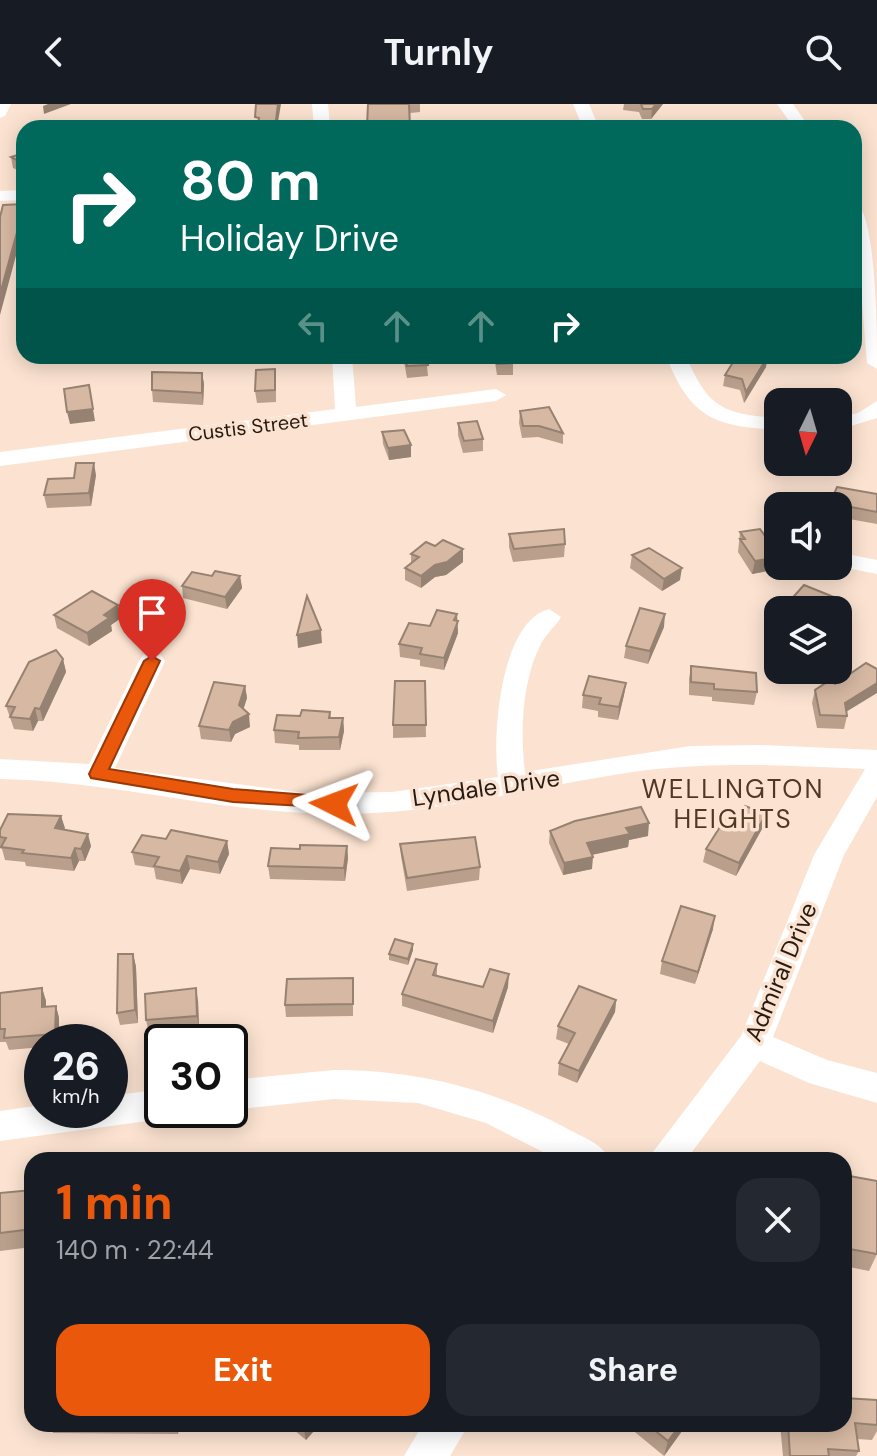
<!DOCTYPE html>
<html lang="en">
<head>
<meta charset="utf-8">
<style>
  body { margin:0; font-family:"DM Sans",sans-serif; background:#242831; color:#f1f3f6; height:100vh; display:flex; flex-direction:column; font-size:30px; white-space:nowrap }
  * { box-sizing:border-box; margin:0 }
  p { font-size:26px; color:#9ea1a6 }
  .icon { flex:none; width:44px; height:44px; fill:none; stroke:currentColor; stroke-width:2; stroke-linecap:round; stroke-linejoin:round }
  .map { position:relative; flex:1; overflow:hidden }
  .details { position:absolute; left:24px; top:1048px; width:828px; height:280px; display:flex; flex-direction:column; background:#171b24; border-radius:24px; box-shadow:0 4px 20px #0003 }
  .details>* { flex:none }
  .hud { position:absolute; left:16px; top:16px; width:846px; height:244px; border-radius:24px; box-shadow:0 4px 20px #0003; background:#00695c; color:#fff; overflow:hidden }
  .needle { width:52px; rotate:185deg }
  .buttons { position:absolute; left:764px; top:284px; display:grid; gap:16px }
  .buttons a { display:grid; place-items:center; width:88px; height:88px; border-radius:16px; background:#171b24; box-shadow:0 4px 20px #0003; font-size:40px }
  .speed { position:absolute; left:24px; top:920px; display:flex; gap:16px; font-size:40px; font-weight:700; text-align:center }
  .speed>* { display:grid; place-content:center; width:104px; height:104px; border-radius:50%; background:#171b24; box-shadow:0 4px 20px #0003; line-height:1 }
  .speed small { font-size:20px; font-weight:400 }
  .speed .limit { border:4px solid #111; border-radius:12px; background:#fff; color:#111 }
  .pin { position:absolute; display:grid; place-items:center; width:68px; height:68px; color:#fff; margin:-82px -34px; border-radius:50% 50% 50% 0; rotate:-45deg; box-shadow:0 0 8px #0007 }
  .pin .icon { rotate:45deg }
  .me { position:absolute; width:88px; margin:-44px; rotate:273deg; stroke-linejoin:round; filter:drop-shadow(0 0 6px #0008) }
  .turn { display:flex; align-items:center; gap:28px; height:168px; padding:0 32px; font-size:36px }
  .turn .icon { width:104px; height:104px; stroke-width:2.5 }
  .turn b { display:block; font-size:56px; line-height:68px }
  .lanes { display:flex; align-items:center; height:76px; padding:0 32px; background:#0003; justify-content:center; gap:40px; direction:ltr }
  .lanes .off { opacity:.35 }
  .round { display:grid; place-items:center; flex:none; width:84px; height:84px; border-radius:24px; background:#242831 }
  .head { display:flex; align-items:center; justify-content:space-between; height:136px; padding:0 32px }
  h1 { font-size:48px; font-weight:700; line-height:60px; color:#ea580c }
  .primary-button { display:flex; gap:16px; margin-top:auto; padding:16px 32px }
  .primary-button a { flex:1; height:92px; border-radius:24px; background:#ea580c; color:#fff; font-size:32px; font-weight:700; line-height:92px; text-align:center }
  .primary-button a+a { background:#242831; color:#f1f3f6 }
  header { display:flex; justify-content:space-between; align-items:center; height:104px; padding:0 32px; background:#171b24; font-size:36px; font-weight:700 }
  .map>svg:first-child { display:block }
</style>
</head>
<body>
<header><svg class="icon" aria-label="back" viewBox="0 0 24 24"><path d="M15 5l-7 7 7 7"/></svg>Turnly<svg class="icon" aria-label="search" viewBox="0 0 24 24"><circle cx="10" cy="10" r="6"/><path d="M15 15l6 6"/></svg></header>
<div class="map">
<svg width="877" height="1352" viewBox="0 0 877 1352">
  <rect width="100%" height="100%" fill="#fce3d1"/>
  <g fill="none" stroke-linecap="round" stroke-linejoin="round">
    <g fill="#fff" fill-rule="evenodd">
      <polygon points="0,0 11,0 5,12 0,14"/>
      <polygon points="312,0 328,0 330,24 314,24"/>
      <polygon points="573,0 589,0 599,24 583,24"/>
      <polygon points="777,0 793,0 810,24 794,24"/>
      <polygon points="24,86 24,96 0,97 0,87"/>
      <path d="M854 97C877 106 877 235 877 265L867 259Z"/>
      <polygon points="332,252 352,252 356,303 496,285 506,291 496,297 0,362 0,348 335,305"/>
      <path d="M666 252H686C708 304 723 310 778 314V326C713 322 691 314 666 252Z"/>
      <polygon points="877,297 877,314 838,326 838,314 858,309"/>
      <polygon points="842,449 877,456 877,470 837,462 838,450"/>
      <path d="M549 505 561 513C556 522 547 529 542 538 522 575 520 627 525 668L690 642 760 641 877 646V693L844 751 773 933 827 956 877 969V999L809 979 760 957 686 1056H647L741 932 814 751 865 665C792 662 720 657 647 666 547 679 450 709 349 710 232 712 117 677 0 675V655L89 660 139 557 143 551H161L165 557 115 664 305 689 392 688 498 673C492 632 500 518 549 505Z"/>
      <path d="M334 966C418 966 492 985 566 1024 582 1033 602 1039 610 1056H559L486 1019 418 999 334 995 230 1006V976Z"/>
      <polygon points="162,985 162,1006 176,1006 162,1015 0,1037 0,1007 42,1001 42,1006 110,1006 110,992"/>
      <polygon points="423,1320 469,1320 450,1352 404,1352"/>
    </g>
  </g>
  <g fill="#b99f8c">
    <polygon points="368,0 420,0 420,8 410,9 410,24 367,24"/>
    <polygon points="624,0 663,0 651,15 642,15 639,8 623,6"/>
    <polygon points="24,49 24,69 13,64 11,53"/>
    <polygon points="403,252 426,252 428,272 407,274"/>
    <polygon points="494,252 512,252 513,259 513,271 497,271"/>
    <polygon points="766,263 744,299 740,286 723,282 725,271"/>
    <polygon points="202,269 204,280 203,301 153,298 152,286"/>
    <polygon points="276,277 276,298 257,299 255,287"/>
    <polygon points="520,307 563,329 563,340 538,333 522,334 519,319"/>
    <polygon points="458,319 483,335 483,347 463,349 458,331"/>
    <polygon points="382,328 411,353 389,356 383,340"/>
    <polygon points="96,371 91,402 47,404 44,391 74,374"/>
    <polygon points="877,390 877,420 838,413 838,402 829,402 830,399"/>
    <polygon points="740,428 778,465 752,470 738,448"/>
    <polygon points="509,430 565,440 564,453 513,458 509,443"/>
    <polygon points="435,442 463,445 463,458 446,471 435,473 421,484 405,476 405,464 411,459 411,450"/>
    <polygon points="632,451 680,476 662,487 630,464"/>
    <polygon points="212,472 240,472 242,484 227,505 183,494 182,482"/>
    <polygon points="846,498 843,511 838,506 786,506 787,500"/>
    <polygon points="118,501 121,514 111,521 112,527 89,542 57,524 54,511"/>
    <polygon points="457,516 458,529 444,566 420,562 420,556 400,553 399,540 430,522"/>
    <polygon points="664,523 648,560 624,554 626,542"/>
    <polygon points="63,555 66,568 43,617 38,617 33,627 14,625 6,602"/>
    <polygon points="691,562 757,588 754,601 712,597 712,593 689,591 689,575"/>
    <polygon points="425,577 426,633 393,634 393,621"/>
    <polygon points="626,579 624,591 618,616 598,613 598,607 582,604 583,591"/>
    <polygon points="835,580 846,608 847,612 844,625 817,624 812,599 815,586"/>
    <polygon points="245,582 247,594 243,605 250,623 235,630 231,638 201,635 199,622"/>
    <polygon points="330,608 331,614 343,614 344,627 340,646 299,646 299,641 275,639 274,626 300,612"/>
    <polygon points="61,712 64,725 91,742 85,757 79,757 74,767 26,762 25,758 5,756 2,745 0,744 0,726"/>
    <polygon points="735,719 763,723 736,772 703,758 706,745"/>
    <polygon points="550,727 648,732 629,736 628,743 592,751 592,765 563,771 549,739"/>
    <polygon points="166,735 227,737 229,750 220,770 190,765 182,780 156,775 154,764 135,761 132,748"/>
    <polygon points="400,740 480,763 479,776 407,787 401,752"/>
    <polygon points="347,742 348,754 345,777 270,775 268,762"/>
    <polygon points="713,825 695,880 660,870 662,857"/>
    <polygon points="413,846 408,861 389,856 389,850"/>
    <polygon points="133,850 136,863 138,919 120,921 117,909"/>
    <polygon points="437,860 437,872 483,883 508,883 493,929 402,902 402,890"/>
    <polygon points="353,874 353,912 286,913 285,901"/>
    <polygon points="42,884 46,897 46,903 56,902 59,914 59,938 42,938 42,943 9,946 6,938 0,938 0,889"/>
    <polygon points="616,896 615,908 577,979 558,971 559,959 569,940 556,935 558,922"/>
    <polygon points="198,897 199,924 149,929 146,916"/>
    <polygon points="844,1071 877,1150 869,1167 844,1162"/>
    <polygon points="32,1086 32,1143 0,1147 0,1089"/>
    <polygon points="877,1296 877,1327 872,1336 857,1335 859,1347 856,1352 783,1352 780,1320 844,1320"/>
    <polygon points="49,1320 179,1320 178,1330 53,1329"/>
    <polygon points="287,1320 320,1320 306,1336"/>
    <polygon points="631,1320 687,1320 664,1352 630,1324"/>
  </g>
  <g fill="#968272">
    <polygon points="48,0 71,0 44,10 43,2"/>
    <polygon points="278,0 281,0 277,24 275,24"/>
    <polygon points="656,0 663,0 651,15 652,5"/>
    <polygon points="24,103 24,122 0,211 0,190"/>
    <polygon points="768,252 766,263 744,299 746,288"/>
    <polygon points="202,269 204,280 203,301 202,289"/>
    <polygon points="89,281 95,317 70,320 67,308"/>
    <polygon points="411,341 411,353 389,356 388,344"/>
    <polygon points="94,359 96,371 91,402 89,389"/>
    <polygon points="463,445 463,458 446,471 435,473 421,484 421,472 435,461"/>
    <polygon points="778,453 778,465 752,470 755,457"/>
    <polygon points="682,464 680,476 662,487 664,475"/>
    <polygon points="240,472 242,484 227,505 225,493"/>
    <polygon points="846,498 843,511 838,516 838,507"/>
    <polygon points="118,501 121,514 111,521 112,527 89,542 87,529 104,511"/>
    <polygon points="457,510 458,529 444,566 444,554"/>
    <polygon points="665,510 664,523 648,560 650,547"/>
    <polygon points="321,526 322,539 298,544 297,531"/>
    <polygon points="63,555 66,568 43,617 40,605"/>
    <polygon points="626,579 624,591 618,616 619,603"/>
    <polygon points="877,579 877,589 841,611 845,599"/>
    <polygon points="245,582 247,594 241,613 239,601"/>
    <polygon points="35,604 38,617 33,627 30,615"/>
    <polygon points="249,610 250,623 235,630 231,638 229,626 233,618"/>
    <polygon points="343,614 344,627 340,646 339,633"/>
    <polygon points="766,710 763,723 736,772 739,759"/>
    <polygon points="61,712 65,724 59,737 55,724"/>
    <polygon points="649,719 648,732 629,736 628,743 586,752 587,739 626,724"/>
    <polygon points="88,730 91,742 85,757 81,745"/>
    <polygon points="227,737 229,750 220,770 218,758"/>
    <polygon points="347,742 348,754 345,777 344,764"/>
    <polygon points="75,744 79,757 74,767 71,754"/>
    <polygon points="187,752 190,765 182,780 180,767"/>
    <polygon points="593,753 592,765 563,771 564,759"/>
    <polygon points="715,812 713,825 695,880 698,868"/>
    <polygon points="413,840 413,846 408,861 408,855"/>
    <polygon points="133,850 136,863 138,919 135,906"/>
    <polygon points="509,870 508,883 493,929 493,917"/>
    <polygon points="42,884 46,897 46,916 42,903"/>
    <polygon points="196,884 198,897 199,924 197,912"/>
    <polygon points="616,896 615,908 577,979 579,967"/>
    <polygon points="56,902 59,914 59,938 58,938 55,930"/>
    <polygon points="175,1320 179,1320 178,1330"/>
    <polygon points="305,1320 320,1320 306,1336 303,1321"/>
    <polygon points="681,1320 687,1320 664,1352 668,1337"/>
  </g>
  <g fill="#d7b9a3" stroke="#968272" stroke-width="2">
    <polygon points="256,0 278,0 275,24 257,24 259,14 255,13"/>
    <polygon points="368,0 409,0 410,23 367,23"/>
    <polygon points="641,0 656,0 652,5 643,5"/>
    <polygon points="670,20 672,24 651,24 649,21"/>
    <polygon points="24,49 24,60 11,53"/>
    <polygon points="24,100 24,103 0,190 0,113 3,101"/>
    <polygon points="405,252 426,252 428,261 407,262"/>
    <polygon points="496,252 512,252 513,259 497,260"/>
    <polygon points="737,252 768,252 746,288 742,275 725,271"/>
    <polygon points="275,265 275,286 255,287 256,266"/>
    <polygon points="152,268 202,269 202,289 152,286"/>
    <polygon points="89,281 93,305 67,308 64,285"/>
    <polygon points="549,303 563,329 539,322 523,322 520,307"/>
    <polygon points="477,317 483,335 464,337 458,319"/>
    <polygon points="404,326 411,341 388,344 382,328"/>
    <polygon points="76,359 94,359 89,389 44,391 48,375 74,374"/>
    <polygon points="837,383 877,390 877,408 830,399"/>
    <polygon points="564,425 565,440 514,445 509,430"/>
    <polygon points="760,425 778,450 778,453 755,457 740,435 745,435 740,428"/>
    <polygon points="443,436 463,445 447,458 435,461 421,472 405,464 419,453 411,450 426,438 435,442"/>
    <polygon points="649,444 682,464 664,475 632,451"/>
    <polygon points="215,467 240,472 225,493 182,482 192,468 212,472"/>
    <polygon points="804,481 846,498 838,507 838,506 815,506 806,502 800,506 787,500"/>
    <polygon points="92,487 118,501 104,511 109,514 87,529 54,511"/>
    <polygon points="307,492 321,526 297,531"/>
    <polygon points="640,504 665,510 650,547 626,542"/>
    <polygon points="437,506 457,510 454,516 458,517 444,554 420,550 422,544 399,540 409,519 430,522"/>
    <polygon points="56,546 63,555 40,605 35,604 30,615 10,613 15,603 6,602 29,558"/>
    <polygon points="866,559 877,565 877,579 845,599 847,612 820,611 815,586 830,576 835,580"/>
    <polygon points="691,562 756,569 757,588 714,585 714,580 691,578"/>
    <polygon points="589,572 626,579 619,603 599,600 601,594 583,591"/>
    <polygon points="395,577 425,577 426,621 393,621"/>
    <polygon points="214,578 245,582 239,601 249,610 233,618 229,626 199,622"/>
    <polygon points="302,606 330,608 329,614 343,614 339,633 298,634 299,628 274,626 277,611 300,612"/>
    <polygon points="745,702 766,710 739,759 706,745 725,715 735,719"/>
    <polygon points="641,703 649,719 626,724 630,730 587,739 593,753 564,759 550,727 575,717"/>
    <polygon points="8,710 61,712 55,724 88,730 81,745 75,744 71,754 22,749 24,746 1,743 6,734 0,733 0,726"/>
    <polygon points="171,726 227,737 218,758 187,752 180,767 154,762 159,753 132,748 142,731 166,735"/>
    <polygon points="475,733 480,763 407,774 400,740"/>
    <polygon points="300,741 347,742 344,764 268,762 271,744 300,745"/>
    <polygon points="681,802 715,812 698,868 662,857"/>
    <polygon points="395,835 413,840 408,855 389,850"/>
    <polygon points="118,850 133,850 135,906 117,909"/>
    <polygon points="416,855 437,860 433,871 483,883 490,865 509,870 493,917 402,890"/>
    <polygon points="353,874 353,900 285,901 287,875"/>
    <polygon points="579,882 616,896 579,967 559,959 575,929 558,922"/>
    <polygon points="42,884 42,903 56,902 55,930 4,934 5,925 0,925 0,889"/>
    <polygon points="196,884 197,912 146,916 145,890"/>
    <polygon points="844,1071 877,1077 877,1150 844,1144"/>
    <polygon points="32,1086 32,1125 0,1129 0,1089"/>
    <polygon points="844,1294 877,1296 877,1321 855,1319 859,1347 828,1345 829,1352 790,1352 788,1320 844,1320"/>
    <polygon points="647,1320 681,1320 668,1337"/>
  </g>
  <polygon fill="#ea580c" stroke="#983908" stroke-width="2" points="152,552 160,557 109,665 233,685 334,693 340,695 340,704 233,698 91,674 89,670 144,557"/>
  <g text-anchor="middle" stroke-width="7" stroke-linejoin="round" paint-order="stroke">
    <g font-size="20" fill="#251b12" stroke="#fce3d1">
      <text transform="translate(248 323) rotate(-7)" y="7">Custis Street</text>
    </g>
    <g font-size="24" fill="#251b12" stroke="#fce3d1">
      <text transform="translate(486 684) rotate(-8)" y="8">Lyndale Drive</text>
      <text transform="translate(781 868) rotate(-67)" y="8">Admiral Drive</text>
    </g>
    <g font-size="26" letter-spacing="2" fill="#503825" stroke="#fce3d1">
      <text x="733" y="694">WELLINGTON<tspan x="733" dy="30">HEIGHTS</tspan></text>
    </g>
  </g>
</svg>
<div class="buttons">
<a><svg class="needle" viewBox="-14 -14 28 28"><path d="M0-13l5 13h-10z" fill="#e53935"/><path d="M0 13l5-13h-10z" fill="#9ea1a6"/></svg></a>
<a><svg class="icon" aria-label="sound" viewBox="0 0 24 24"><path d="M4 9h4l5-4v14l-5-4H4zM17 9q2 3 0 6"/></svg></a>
<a><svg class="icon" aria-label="layers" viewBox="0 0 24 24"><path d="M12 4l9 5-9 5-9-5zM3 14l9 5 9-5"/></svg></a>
</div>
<div class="speed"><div>26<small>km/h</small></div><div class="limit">30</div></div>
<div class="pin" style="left:152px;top:557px;background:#d93025"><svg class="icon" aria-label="arrive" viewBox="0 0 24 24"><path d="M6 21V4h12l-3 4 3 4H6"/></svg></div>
<svg class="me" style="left:334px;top:700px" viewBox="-20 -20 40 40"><path d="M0-17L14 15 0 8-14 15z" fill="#ea580c" stroke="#fff" stroke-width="4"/></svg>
<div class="hud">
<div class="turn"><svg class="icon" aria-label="right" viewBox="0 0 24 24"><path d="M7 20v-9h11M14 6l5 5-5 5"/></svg><div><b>80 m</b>Holiday Drive</div></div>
<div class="lanes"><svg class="icon off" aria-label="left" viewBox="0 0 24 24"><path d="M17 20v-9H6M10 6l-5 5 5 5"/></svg><svg class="icon off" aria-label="ahead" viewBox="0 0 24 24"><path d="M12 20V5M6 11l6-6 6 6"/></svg><svg class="icon off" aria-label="ahead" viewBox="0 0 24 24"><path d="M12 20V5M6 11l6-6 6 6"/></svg><svg class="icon" aria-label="right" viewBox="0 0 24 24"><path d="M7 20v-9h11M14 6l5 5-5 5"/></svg></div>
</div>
<section class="details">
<div class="head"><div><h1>1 min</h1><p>140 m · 22:44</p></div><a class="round"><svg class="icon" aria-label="close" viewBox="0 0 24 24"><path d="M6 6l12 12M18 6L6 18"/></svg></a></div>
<div class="primary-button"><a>Exit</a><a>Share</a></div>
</section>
</div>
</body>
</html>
